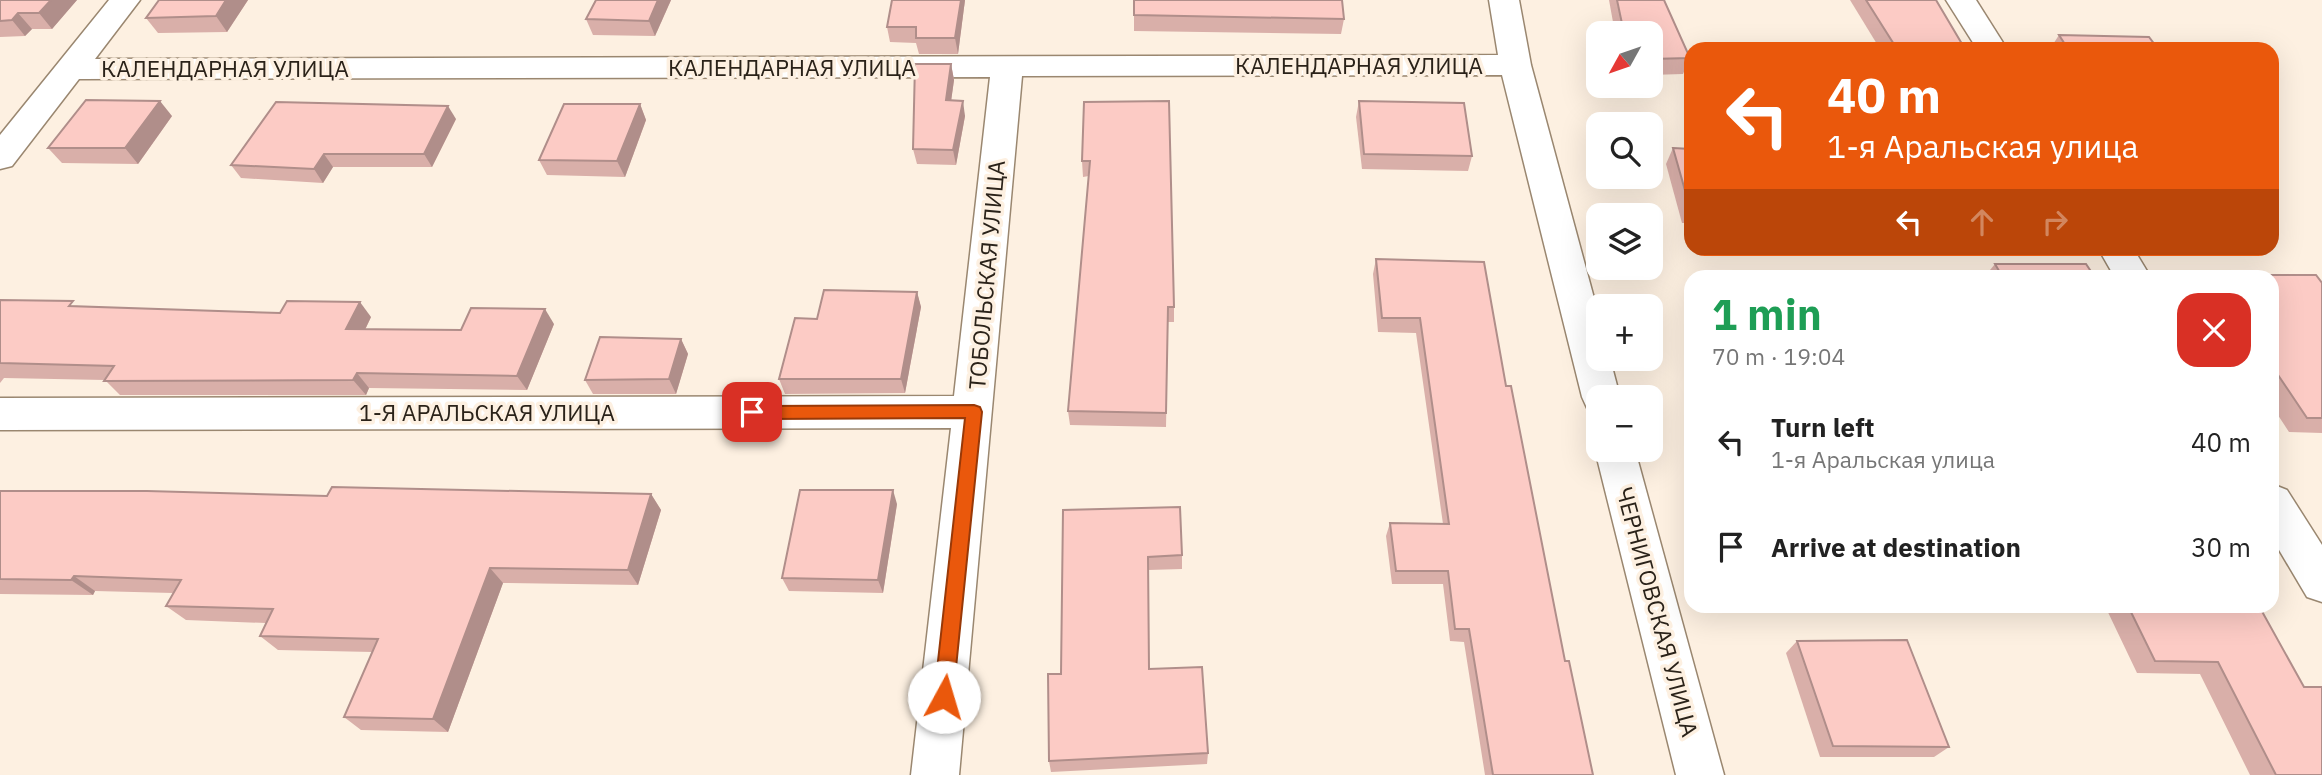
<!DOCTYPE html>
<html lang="en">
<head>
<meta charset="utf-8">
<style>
  body { margin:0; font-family:"IBM Plex Sans",sans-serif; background:#f2f2f2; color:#222; height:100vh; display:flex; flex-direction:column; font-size:26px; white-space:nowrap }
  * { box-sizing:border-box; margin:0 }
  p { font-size:23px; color:#767676 }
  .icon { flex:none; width:38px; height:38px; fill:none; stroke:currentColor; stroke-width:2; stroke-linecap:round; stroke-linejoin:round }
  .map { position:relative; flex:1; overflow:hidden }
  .drawer { position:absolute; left:1684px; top:270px; width:595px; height:343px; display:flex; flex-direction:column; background:#fff; border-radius:21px; box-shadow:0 7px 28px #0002 }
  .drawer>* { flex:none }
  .hud { position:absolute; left:1684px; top:42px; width:595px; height:214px; border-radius:21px; box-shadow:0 7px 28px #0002; background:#ea580c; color:#fff; overflow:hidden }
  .needle { width:46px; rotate:230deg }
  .tools { position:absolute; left:1586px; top:21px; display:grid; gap:14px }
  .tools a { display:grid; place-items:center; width:77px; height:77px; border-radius:14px; background:#fff; box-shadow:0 7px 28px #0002; font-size:35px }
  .pin { position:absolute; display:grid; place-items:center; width:60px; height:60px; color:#fff; margin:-30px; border-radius:14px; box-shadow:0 4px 10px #0006 }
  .me { position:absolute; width:77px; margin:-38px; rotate:6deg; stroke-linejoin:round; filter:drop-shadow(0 0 5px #0008) }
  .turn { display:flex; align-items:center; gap:24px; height:147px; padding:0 28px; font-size:32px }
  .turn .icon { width:91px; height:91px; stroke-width:2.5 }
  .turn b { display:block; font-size:49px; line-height:60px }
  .lanes { display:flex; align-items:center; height:66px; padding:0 28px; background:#0003; justify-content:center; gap:35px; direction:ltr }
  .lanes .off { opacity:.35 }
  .round { display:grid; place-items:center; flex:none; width:74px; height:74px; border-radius:21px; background:#f2f2f2 }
  .head { display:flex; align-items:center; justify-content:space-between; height:119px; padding:0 28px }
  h1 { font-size:42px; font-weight:800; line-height:52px; color:#1e9e55 }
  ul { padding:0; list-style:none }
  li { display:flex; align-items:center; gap:21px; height:105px; padding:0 28px }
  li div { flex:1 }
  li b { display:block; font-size:26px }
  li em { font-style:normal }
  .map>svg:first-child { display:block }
</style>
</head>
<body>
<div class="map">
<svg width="2322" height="775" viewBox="0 0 2322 775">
  <rect width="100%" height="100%" fill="#fdf0e1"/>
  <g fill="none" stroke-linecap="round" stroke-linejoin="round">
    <g stroke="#9a8770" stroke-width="3">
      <g id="street">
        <polygon points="109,0 140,0 95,59 1498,55 1489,0 1519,0 1531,65 1598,313 1598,359 1610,359 1620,397 1598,397 1598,411 1587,408 1582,397 1502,75 1022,76 959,775 911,775 951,428 0,430 0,398 954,396 990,77 79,79 12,166 0,169 0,135"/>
        <polygon points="1946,0 1976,0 2007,49 1977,49"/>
        <polygon points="2098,248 2133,248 2150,276 2114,276"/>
        <polygon points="1598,445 1598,450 1635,450 1724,775 1676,775 1595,450"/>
        <polygon points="2272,484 2287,490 2322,545 2322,602 2307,597 2272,538"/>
      </g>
    </g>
    <use href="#street" fill="#fff" fill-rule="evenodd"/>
  </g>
  <g fill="#d9afa9">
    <polygon points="0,0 77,0 52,29 32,29 25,36 0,37"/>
    <polygon points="159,0 248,0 227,32 158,33 146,18"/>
    <polygon points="596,0 671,0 655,36 593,35 586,19"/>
    <polygon points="965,0 958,54 919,54 916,43 890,42 887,27"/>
    <polygon points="1609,0 1664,0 1690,58 1683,74 1650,75 1650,33 1615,33"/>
    <polygon points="1850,0 1936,0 1965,49 1880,49"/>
    <polygon points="1134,15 1344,19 1341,34 1134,31"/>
    <polygon points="2059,35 2158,49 2050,49"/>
    <polygon points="951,64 954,80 951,101 965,116 956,165 917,164 913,149"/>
    <polygon points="1359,101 1472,156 1468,171 1362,169 1356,117"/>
    <polygon points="1084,102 1174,307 1174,322 1168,322 1166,427 1070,425 1068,411 1089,176 1083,177 1082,161"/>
    <polygon points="640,104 646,120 625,177 547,175 539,160"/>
    <polygon points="172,116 138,164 62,163 48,148"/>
    <polygon points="456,119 432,167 333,167 323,183 241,178 231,165"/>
    <polygon points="1673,148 1690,149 1690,223 1682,223 1666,164"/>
    <polygon points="1376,259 1506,386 1565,661 1593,775 1485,775 1464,642 1450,641 1443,584 1392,584 1386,536 1390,523 1443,524 1416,333 1378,332 1373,274"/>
    <polygon points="1995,264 2094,276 1985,276"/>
    <polygon points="2209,275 2316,275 2322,283 2322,433 2289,432 2272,406 2272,276 2207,276"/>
    <polygon points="917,292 921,307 905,393 785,394 779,379 817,319"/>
    <polygon points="0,300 78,306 371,317 365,330 461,330 554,324 527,390 369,388 366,395 120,395 105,380 4,378 0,383"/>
    <polygon points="1690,312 1690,334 1686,321"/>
    <polygon points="681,339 688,354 676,394 593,394 585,380"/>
    <polygon points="0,491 327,496 651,494 661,510 638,585 503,583 448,732 361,730 344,717 373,652 278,650 260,636 266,623 186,620 166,606 173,593 95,591 93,595 0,594"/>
    <polygon points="897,504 883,593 789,591 782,578"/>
    <polygon points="1063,510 1182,555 1182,569 1148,570 1149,669 1208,753 1207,764 1051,772 1049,761 1061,674"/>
    <polygon points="2105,606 2259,606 2322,775 2250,775 2200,674 2137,673"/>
    <polygon points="1797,641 1949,747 1934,757 1820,757 1786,653"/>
  </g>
  <g fill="#b08e8a">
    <polygon points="51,0 77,0 52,29 39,13"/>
    <polygon points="226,0 248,0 227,32 216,16"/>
    <polygon points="658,0 671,0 655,36 649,21"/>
    <polygon points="961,0 965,0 958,54 955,38"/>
    <polygon points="18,13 32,29 25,36 12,20"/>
    <polygon points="951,64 954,80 949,116 946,100"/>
    <polygon points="160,101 172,116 138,164 125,148"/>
    <polygon points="963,101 965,116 956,165 953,150"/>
    <polygon points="640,104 646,120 625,177 617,161"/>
    <polygon points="448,106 456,119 432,167 424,154"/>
    <polygon points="324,154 333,167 323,183 314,169"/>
    <polygon points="917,292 921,307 905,393 901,379"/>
    <polygon points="360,302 371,317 358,344 346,329"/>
    <polygon points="545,309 554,324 527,390 517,376"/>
    <polygon points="681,339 688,354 676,394 669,379"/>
    <polygon points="357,373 369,388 366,395 353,380"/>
    <polygon points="893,490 897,504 883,593 878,580"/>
    <polygon points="651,494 661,510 638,585 628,570"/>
    <polygon points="490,568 503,583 448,732 433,719"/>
    <polygon points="74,576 95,591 93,595 71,580"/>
  </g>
  <g fill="#fccbc5" stroke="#b08e8a" stroke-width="2">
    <polygon points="0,0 51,0 39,13 18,13 12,20 0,21"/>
    <polygon points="159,0 226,0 216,16 146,18"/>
    <polygon points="596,0 658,0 649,21 586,19"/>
    <polygon points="892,0 961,0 955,38 916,38 916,27 887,27"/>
    <polygon points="1134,0 1342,0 1344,19 1134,15"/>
    <polygon points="1617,0 1664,0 1690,58 1650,59 1650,33 1624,33"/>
    <polygon points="1866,0 1936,0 1965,49 1897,49"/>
    <polygon points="2059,35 2149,37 2158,49 2068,49"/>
    <polygon points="915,64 951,64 946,100 963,101 953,150 913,149"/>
    <polygon points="86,100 160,101 125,148 48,148"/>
    <polygon points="1169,101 1174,307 1168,307 1166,413 1068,411 1090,161 1082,161 1084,102"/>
    <polygon points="1359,101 1464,103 1472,156 1364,154"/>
    <polygon points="276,102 448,106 424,154 324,154 314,169 231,165"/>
    <polygon points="564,104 640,104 617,161 539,160"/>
    <polygon points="1673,148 1690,149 1690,208"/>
    <polygon points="1376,259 1484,262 1506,386 1511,386 1565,661 1569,661 1593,775 1493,775 1469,629 1455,629 1448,571 1396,571 1390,523 1449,524 1420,318 1382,318"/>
    <polygon points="1995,264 2086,264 2094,276 2002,276"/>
    <polygon points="2209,275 2316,275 2322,283 2322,418 2307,418 2272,366 2272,276 2210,276"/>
    <polygon points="824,290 917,292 901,379 779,379 795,318 817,319"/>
    <polygon points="0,300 73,301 69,306 280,313 287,301 360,302 346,329 461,330 471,308 545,309 517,376 357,373 353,380 104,381 114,366 0,363"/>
    <polygon points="600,337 681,339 669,379 585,380"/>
    <polygon points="332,487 651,494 628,570 490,568 433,719 344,717 378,639 260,636 273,609 166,606 181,580 74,576 71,580 0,579 0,491 147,491 327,496"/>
    <polygon points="800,490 893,490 878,580 782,578"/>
    <polygon points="1180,507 1182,555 1148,557 1149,669 1202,667 1208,753 1049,761 1048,674 1061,674 1063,510"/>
    <polygon points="2128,606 2259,606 2304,687 2322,687 2322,775 2276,775 2218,662 2155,661"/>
    <polygon points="1907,640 1949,747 1833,746 1797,641"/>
  </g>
  <polygon fill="#ea580c" stroke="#983908" stroke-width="2" points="974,405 980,407 982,412 953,697 950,704 944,706 937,704 934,697 965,418 752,419 746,417 744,412 746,407 752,406"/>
  <g text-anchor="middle" stroke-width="7" stroke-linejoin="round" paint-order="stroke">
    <g font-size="23" fill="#2a2219" stroke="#fdf0e1">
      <text x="1359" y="74">КАЛЕНДАРНАЯ УЛИЦА</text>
      <text x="792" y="76">КАЛЕНДАРНАЯ УЛИЦА</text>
      <text x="225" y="77">КАЛЕНДАРНАЯ УЛИЦА</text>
      <text transform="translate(987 275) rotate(-85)" y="8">ТОБОЛЬСКАЯ УЛИЦА</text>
      <text x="487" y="421">1-Я АРАЛЬСКАЯ УЛИЦА</text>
      <text transform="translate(1657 612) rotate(75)" y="8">ЧЕРНИГОВСКАЯ УЛИЦА</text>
    </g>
  </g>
</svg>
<div class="tools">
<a><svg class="needle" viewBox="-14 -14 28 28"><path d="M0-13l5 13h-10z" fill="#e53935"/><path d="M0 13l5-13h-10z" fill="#767676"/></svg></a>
<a><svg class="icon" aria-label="search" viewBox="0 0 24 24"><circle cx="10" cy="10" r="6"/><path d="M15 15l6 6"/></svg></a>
<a><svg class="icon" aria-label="layers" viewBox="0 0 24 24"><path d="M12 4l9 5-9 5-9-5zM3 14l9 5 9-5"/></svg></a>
<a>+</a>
<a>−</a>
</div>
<div class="pin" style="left:752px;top:412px;background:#d93025"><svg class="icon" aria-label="arrive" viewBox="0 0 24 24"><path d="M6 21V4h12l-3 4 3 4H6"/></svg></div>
<svg class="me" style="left:944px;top:697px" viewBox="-20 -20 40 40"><circle r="19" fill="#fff"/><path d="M0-13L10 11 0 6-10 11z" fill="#ea580c"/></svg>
<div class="hud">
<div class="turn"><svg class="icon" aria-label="left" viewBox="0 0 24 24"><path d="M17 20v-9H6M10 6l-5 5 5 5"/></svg><div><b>40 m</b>1-я Аральская улица</div></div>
<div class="lanes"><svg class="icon" aria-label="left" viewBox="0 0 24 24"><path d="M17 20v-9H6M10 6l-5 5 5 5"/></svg><svg class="icon off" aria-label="ahead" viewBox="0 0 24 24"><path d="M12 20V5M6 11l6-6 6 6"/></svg><svg class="icon off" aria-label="right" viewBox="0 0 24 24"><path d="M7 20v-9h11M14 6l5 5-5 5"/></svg></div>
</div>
<section class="drawer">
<div class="head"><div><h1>1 min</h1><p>70 m · 19:04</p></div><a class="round" style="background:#d93025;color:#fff"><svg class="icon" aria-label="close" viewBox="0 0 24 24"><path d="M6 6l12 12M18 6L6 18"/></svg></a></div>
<ul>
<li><svg class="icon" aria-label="left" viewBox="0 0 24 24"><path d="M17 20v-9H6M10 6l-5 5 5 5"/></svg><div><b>Turn left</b><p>1-я Аральская улица</p></div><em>40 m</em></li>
<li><svg class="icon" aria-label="arrive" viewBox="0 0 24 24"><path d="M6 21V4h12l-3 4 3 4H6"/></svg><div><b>Arrive at destination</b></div><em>30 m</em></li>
</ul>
</section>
</div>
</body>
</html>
